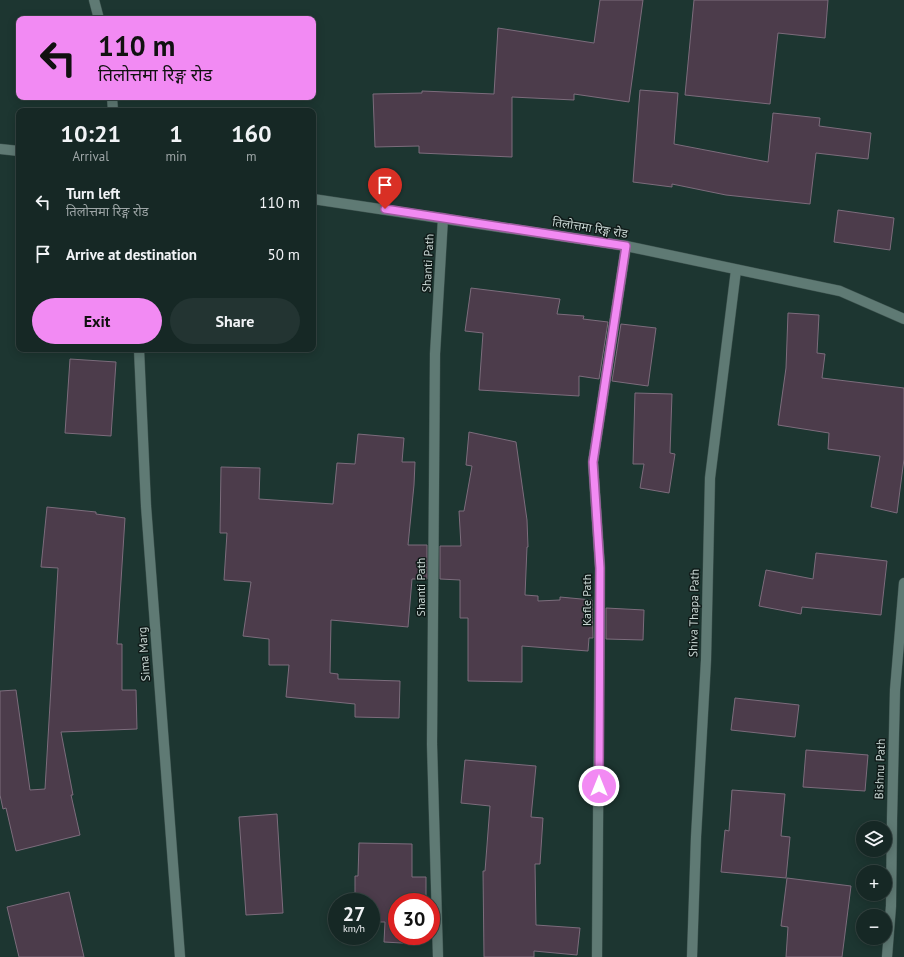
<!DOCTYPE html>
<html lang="en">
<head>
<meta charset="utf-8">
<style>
  body { margin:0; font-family:"PT Sans","Noto Sans Devanagari",sans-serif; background:#233432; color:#f1f3f6; height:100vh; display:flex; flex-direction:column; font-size:15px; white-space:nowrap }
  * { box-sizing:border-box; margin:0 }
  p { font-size:13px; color:#9ea6a7 }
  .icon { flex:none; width:22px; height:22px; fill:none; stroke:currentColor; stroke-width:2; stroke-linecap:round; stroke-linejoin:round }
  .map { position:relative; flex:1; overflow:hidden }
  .side { position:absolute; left:16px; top:108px; width:300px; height:244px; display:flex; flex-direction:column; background:#162825; border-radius:8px; box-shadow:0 2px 10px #0003,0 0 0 1px #354442 }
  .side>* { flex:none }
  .banner { position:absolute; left:16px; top:16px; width:300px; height:84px; border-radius:8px; box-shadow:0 2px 10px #0003,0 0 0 1px #354442; background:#f28af3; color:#111; overflow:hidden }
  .fabs { position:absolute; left:856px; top:821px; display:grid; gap:8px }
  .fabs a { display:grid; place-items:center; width:36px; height:36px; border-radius:50%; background:#162825; box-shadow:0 2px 10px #0003,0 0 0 1px #354442; font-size:20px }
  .speed { position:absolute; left:328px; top:893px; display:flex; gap:8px; font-size:20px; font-weight:700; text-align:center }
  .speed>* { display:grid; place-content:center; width:52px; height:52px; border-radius:50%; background:#162825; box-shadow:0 2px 10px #0003,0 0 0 1px #354442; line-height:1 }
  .speed small { font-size:10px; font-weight:400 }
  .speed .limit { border:6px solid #d22; background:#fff; color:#111 }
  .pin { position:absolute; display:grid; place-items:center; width:34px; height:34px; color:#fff; margin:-41px -17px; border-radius:50% 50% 50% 0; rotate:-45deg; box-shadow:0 0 4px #0007 }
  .pin .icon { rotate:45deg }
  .me { position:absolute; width:44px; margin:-22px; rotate:0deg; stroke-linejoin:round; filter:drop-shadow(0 0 3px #0008) }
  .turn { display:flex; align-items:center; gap:14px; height:84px; padding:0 16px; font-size:18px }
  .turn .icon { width:52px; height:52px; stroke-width:2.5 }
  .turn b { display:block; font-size:28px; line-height:34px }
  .eta { display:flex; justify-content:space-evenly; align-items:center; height:68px; text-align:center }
  .eta b { font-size:24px; font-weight:700; line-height:28px }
  .button { display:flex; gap:8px; margin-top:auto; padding:8px 16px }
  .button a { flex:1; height:46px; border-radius:24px; background:#f28af3; color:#111; font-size:16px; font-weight:700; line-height:46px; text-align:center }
  .button a+a { background:#233432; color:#f1f3f6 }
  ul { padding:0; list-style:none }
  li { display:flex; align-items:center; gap:12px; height:52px; padding:0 16px }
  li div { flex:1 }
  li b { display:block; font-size:15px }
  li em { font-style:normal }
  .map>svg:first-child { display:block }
</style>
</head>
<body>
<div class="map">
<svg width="904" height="957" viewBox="0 0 904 957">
  <rect width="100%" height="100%" fill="#1d3631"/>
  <g fill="#4c3c4b" stroke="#7c6c7c">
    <polygon points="600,0 643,0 629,102 574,94 574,100 512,97 512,157 419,153 419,146 375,147 373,94 422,93 422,91 494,94 498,28 594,43"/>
    <polygon points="694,0 828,0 825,38 778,33 770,104 685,95"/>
    <polygon points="640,90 678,93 674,144 768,162 773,113 820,118 819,126 871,133 868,159 816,153 810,204 726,195 672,184 672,187 633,182"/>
    <polygon points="838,210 894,218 890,250 834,242"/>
    <polygon points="471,288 560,299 557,314 584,316 583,319 608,322 599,379 579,376 579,396 479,390 483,333 465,331"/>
    <polygon points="788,313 819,315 817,353 825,354 822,378 904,388 904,459 897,513 871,507 880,456 828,449 829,433 778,425 786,368"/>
    <polygon points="621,324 656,328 648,386 612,381"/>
    <polygon points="70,359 116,362 111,436 65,433"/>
    <polygon points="635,393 672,394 670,453 675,454 669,493 640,488 644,464 633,464"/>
    <polygon points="469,432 516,442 527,520 528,547 527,547 525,595 538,596 538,601 560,600 560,597 592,600 593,638 589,638 588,651 522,646 522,682 468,681 468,618 460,618 460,580 440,579 440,546 461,546 459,511 464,511 472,466 466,465"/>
    <polygon points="358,434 404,438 402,462 415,462 414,485 408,545 427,545 427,579 412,579 408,627 331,620 330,673 338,674 338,679 400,681 399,718 355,717 355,704 286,697 289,665 269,665 269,639 243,636 251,582 224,580 227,533 220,533 221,467 260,468 259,499 333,504 337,463 355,464"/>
    <polygon points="47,507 96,512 96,514 125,518 117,644 122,644 122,690 136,690 137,729 61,732 73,795 71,795 80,835 16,851 6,808 3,809 0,795 0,691 16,690 30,790 45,789 58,568 41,567"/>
    <polygon points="816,553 887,561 881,615 802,607 801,614 759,606 766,570 813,579"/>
    <polygon points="606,608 644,610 643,640 606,639"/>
    <polygon points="735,698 799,705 795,737 731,730"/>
    <polygon points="806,750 868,755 865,791 803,787"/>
    <polygon points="465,760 536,766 531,817 543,818 540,864 535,864 536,925 580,928 577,955 534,951 534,957 484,957 483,871 485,871 490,806 461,803"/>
    <polygon points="732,790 785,794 781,836 790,837 786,878 721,872 725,830 729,831"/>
    <polygon points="277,814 283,913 246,915 239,817"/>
    <polygon points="359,843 412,844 412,877 426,877 426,902 397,902 397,936 421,936 420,944 384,942 385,922 371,922 371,902 355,902 355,876 358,876"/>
    <polygon points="787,878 851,886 842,957 786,957 788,927 781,926"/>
    <polygon points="69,892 84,957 19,957 7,907"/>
  </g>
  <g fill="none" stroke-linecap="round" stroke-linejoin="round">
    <g stroke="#3c514d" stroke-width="11">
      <g id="minor">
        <polyline points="94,0 99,19"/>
        <polyline points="112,97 113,111"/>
        <polyline points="0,149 19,151"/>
        <polyline points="313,199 626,246 840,291 904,319"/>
        <polyline points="139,349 146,506 180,957"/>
        <polyline points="438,957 432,744 435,354 443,218"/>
        <polyline points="597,957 600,568 593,462 626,246"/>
        <polyline points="692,957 696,837 706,660 710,478 736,270"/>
        <polyline points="887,957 891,906 892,819 895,690 904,583"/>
      </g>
    </g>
    <use href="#minor" stroke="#5f7a74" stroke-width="10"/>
  </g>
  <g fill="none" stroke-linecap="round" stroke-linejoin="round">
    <g stroke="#9d5a9e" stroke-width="10">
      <polyline id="route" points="385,209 626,246 593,462 600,568 599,786"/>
    </g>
    <use href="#route" stroke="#f28af3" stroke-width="7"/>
  </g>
  <g text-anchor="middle" stroke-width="3" stroke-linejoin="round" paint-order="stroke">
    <g font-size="12" fill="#c9d7d4" stroke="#101b19">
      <text transform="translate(590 228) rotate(9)" y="4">तिलोत्तमा रिङ्ग रोड</text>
      <text transform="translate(428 263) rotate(-87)" y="4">Shanti Path</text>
      <text transform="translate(421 587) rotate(-90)" y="4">Shanti Path</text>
      <text transform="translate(587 600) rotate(-90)" y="4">Kafle Path</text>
      <text transform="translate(694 613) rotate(-89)" y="4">Shiva Thapa Path</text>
      <text transform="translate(144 654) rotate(-94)" y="4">Sima Marg</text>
      <text transform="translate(880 769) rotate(-88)" y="4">Bishnu Path</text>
    </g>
  </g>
</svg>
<div class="fabs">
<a><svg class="icon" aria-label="layers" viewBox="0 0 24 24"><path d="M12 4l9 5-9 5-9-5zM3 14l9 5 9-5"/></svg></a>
<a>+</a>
<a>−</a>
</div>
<div class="speed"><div>27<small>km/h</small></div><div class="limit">30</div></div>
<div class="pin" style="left:385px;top:209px;background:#d93025"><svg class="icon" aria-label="arrive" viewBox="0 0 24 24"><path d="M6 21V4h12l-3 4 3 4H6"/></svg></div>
<svg class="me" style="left:599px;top:786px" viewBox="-20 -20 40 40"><circle r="17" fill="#f28af3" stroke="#fff" stroke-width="3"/><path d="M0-11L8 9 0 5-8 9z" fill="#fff"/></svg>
<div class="banner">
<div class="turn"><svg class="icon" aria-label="left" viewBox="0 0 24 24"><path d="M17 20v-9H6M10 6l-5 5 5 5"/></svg><div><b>110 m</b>तिलोत्तमा रिङ्ग रोड</div></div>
</div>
<section class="side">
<div class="eta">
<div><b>10:21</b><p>Arrival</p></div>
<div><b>1</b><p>min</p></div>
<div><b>160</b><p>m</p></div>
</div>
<ul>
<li><svg class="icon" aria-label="left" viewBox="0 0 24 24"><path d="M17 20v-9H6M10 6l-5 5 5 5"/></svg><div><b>Turn left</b><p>तिलोत्तमा रिङ्ग रोड</p></div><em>110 m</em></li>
<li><svg class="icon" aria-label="arrive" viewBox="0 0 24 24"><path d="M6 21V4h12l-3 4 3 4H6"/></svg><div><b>Arrive at destination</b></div><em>50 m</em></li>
</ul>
<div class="button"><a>Exit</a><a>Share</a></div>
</section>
</div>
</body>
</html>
